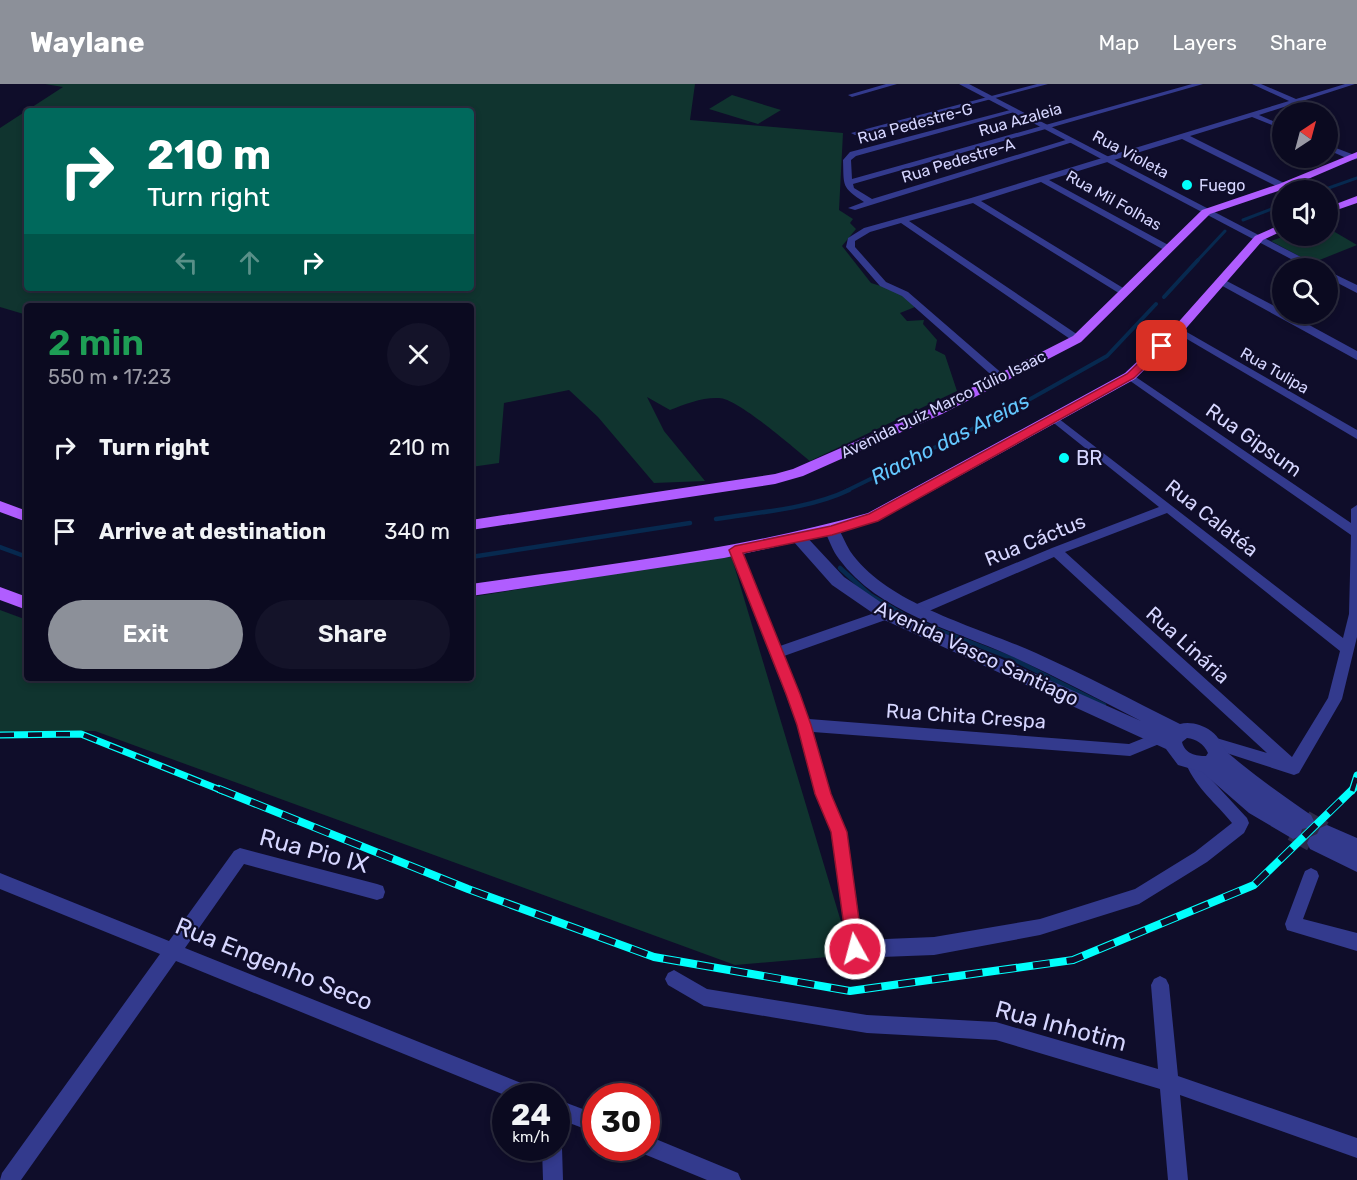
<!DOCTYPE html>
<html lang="en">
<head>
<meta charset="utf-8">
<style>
  body { margin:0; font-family:Rubik,sans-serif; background:#141329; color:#f1f3f6; height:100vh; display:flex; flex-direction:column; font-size:22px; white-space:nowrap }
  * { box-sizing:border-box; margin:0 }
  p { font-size:20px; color:#9a9aa5 }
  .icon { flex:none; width:33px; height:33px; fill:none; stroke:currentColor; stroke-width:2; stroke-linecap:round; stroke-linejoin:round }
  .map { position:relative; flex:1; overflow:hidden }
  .side { position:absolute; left:24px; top:219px; width:450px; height:378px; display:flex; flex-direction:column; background:#0b0a20; border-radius:6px; box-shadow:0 3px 9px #0003,0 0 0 2px #2b2b3e }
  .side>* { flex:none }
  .banner { position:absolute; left:24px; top:24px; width:450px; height:183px; border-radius:6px; box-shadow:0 3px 9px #0003,0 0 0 2px #2b2b3e; background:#00695c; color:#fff; overflow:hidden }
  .needle { width:39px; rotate:36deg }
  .buttons { position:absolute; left:1272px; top:18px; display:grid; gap:12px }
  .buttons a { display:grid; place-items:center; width:66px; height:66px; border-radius:50%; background:#0b0a20; box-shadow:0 3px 9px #0003,0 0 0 2px #2b2b3e; font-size:30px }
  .speed { position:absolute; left:492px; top:999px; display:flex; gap:12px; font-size:30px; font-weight:700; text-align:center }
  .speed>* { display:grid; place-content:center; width:78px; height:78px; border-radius:50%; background:#0b0a20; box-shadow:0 3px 9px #0003,0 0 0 2px #2b2b3e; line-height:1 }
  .speed small { font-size:15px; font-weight:400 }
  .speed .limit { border:9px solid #d22; background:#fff; color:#111 }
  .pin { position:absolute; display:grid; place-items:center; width:51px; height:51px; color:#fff; margin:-26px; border-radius:12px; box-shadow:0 3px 9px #0006 }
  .me { position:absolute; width:66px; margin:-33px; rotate:353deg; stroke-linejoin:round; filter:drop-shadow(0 0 4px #0008) }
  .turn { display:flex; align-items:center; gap:21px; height:126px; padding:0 24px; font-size:27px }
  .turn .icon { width:78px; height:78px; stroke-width:2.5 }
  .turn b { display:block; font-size:42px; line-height:51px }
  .lanes { display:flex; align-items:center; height:57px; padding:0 24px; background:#0003; justify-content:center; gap:30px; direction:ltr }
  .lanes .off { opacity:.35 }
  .round { display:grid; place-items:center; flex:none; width:63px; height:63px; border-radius:32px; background:#141329 }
  .head { display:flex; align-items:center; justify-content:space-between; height:102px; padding:0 24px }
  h1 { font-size:36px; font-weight:600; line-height:45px; color:#1e9e55 }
  .cta { display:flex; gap:12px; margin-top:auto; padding:12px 24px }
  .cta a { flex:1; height:69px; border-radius:36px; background:#8c9099; color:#fff; font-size:24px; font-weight:600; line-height:69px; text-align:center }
  .cta a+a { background:#141329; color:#f1f3f6 }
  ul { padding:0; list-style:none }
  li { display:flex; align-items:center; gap:18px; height:84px; padding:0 24px }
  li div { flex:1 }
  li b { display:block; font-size:22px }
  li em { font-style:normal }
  header { display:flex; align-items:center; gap:36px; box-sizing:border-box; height:84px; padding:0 30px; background:#8c9099; color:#fff }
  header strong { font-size:28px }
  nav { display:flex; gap:33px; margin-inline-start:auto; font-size:21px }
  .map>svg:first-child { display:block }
</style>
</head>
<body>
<header>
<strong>Waylane</strong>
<nav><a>Map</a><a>Layers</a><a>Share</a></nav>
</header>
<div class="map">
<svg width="1357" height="1096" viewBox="0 0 1357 1096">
  <rect width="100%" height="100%" fill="#0f0d2a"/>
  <g fill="#10342f" fill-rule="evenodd">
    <path d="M45 0H695L690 36 843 49 839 126 853 135 850 139 856 145 842 162 871 199 900 208 915 223 900 229 907 237 924 236 923 240 937 256 935 266 945 271 957 307 810 377C794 364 737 314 719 314 703 313 685 320 670 326L647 313 664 347 705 397 654 399 598 333 569 306 504 319 499 379 471 383V222H27V231L0 223V44L63 3ZM27 27H471V204H27Z"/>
    <polygon points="732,11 781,26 758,40 709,25"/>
    <polygon points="1328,144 1357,161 1312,179 1271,157 1285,152 1328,152"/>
    <polygon points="731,471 851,871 735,881 95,647 0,648 0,526 27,536 27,594 471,594 471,513"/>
  </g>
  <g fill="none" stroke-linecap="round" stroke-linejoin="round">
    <g stroke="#07294f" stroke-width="3">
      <polyline points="1323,106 1357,94"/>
      <polyline points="1243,136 1282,121"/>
      <polyline points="1197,177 1225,147"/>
    </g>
    <g stroke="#07294f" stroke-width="4">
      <polyline points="1164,213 1198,176"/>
      <polyline points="846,407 1007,328 1107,272 1156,220"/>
    </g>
    <g stroke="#07294f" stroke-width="4.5">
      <path d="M716 435C759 428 809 425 849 406"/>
      <polyline points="0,463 27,473"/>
      <polyline points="471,473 690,439"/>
      <polyline points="840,484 870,511 909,534"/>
      <polyline points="923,540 1011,574 1104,621"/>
    </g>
    <g stroke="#2d2b4a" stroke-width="22" stroke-dasharray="22 10" stroke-linecap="butt">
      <polyline points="1304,737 1327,750"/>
      <polyline points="1293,746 1317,759"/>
    </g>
    <g fill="#333a8d" fill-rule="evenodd">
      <polygon points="886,0 897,0 852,13 848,11"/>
      <polygon points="1037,0 1048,0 855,51 851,49"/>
      <path d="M1192 0H1203L853 100 854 104 872 115 1069 55 1076 57 855 126 848 124 864 118C841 103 844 102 843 76L850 68 1014 25 1018 27 856 72 851 76 852 95Z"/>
      <polygon points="1252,0 1261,0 1296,15 1345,0 1355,0 1259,31 1282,41 1282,45 1252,33 1190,52 1286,100 1286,104 1280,104 1182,55 1049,96 1172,163 1172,167 1166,167 1041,98 981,117 1128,207 1128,211 1122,211 973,119 909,137 1081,253 1081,257 1073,257 901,139 870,148 855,157 855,163 886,198 908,208 1005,292 1005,296 997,296 902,212 880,202 846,163 848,154 864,144 971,114 1289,17"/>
      <polygon points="1328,61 1357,72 1357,75 1351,76 1328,66"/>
      <polygon points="1178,243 1357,346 1357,355 1175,248 1173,246"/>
      <path d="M1130 289 1351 439V425L1357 421V553L1342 615 1299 689 1294 691 1208 663 1206 659 1208 655 1213 653 1267 669 1054 473 922 530H912L910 526 912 522 1052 464 1159 423 1050 336 1049 334 1054 331 1343 554 1349 530 1351 451 1126 294V290ZM1167 429 1340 567 1328 614 1292 673 1065 468Z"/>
      <path d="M735 461 741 466 780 562 886 525 893 530 891 534 784 572 809 635 1129 660 1159 648 1164 650 1166 654 1164 658 1130 672 813 648 831 710 847 748 862 856 934 853 1040 835 1135 805 1195 768 1232 739C1216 719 1197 705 1186 680L1189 675 1194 673 1199 675 1208 692 1247 734 1249 739 1244 749 1207 778 1139 820 1040 851 934 871 855 874 849 871 831 748 815 710 797 641 786 611 729 466Z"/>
      <polygon points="240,764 377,800 383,802 385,808 383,814 377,816 244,780 185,864 536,1005 538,1012 507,1012 176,877 21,1096 0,1096 2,1089 160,870 0,805 0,789 169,857 234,767"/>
      <polygon points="1311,784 1317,787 1319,792 1303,835 1357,849 1357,867 1287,846 1285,840 1303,792 1305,787"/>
      <polygon points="674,886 707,905 867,931 996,938 1158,985 1151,901 1154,895 1160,892 1166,895 1169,901 1178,992 1357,1054 1357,1074 1180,1011 1188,1096 1168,1096 1160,1005 996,956 867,949 704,922 668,901 665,895 668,889"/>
      <polygon points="556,1015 596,1030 596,1049 556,1034"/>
      <polygon points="646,1051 738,1089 741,1096 707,1096 639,1068 637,1064 646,1064"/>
      <polygon points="556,1056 562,1064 563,1096 543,1096 542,1064 556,1064"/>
    </g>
    <g fill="#333a8d" fill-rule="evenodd">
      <polygon points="959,0 969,0 1322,184 1308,184"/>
      <polygon points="1328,187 1357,201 1357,209 1328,194"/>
      <polygon points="1221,194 1282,226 1282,230 1289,230 1357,267 1357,276 1217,199 1217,195"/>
      <path d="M832 441 837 442C842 450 845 459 850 467 887 521 979 543 1036 569 1085 591 1132 616 1180 640 1190 637 1203 641 1211 647 1220 653 1221 662 1228 669 1255 692 1282 711 1311 731L1314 737 1311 743 1302 745 1300 752 1293 755 1249 729 1202 688 1178 681 1166 665 880 534 832 501 793 457 790 453 793 449H803L844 493 892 526 1141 637C1098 615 1055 592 1011 572 952 545 879 529 839 475 832 466 829 455 824 446ZM1187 654C1196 655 1204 660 1208 669L1206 672C1196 672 1185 670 1182 658Z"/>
      <polygon points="1327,741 1357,754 1357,788 1310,765 1307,759 1310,753 1317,750 1320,744"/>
    </g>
    <g fill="#b05dff" fill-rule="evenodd">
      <polygon points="1357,68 1357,74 1287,104 1210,130 1081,258 942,330 803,392 775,400 471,446 471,436 775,390 793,385 932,324 1073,252 1202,126 1279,100"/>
      <polygon points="1357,112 1357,119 1328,129 1328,123"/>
      <path d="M1282 140V147L1263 156 1182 249 1135 295 878 437 824 452 724 474 471 512V500C604 481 738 466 868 429L1125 289 1174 243 1255 152Z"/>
      <polygon points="0,417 27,427 27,438 0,428"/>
      <polygon points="0,503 27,513 27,526 0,516"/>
    </g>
    <g stroke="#02fffc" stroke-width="7">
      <g id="rail-far1">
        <polyline points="0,651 81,650 223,707"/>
        <polyline points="1352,707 1357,691"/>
      </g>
    </g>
    <g stroke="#02fffc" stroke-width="8">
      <polyline id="rail" points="219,705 468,805 654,873 850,907 1073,876 1254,801 1353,705"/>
    </g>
    <use href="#rail-far1" stroke="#0f0d2a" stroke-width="4.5" stroke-dasharray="14" stroke-linecap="butt"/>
    <use href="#rail" stroke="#0f0d2a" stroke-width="6" stroke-dasharray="17" stroke-linecap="butt"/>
  </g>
  <polygon fill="#e11d48" stroke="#92132f" stroke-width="1.5" points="1159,259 1167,262 1134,294 878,437 832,451 743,469 800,610 811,641 831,710 847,748 863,865 861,871 855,873 848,871 831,748 815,710 797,641 786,610 729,466 735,462 831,442 869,430 1127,290"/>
  <g fill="#02fffc" stroke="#0f0d2a" stroke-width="2">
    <circle cx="1187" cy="101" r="6"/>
    <circle cx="1064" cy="374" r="6"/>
  </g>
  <g text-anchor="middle" stroke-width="4.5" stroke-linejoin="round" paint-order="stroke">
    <g font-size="16" fill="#d6d6ff" stroke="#0f0d2a">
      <text transform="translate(1020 35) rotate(-16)" y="6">Rua Azaleia</text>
      <text transform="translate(915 39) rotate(-15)" y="6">Rua Pedestre-G</text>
      <text transform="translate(1131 70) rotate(28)" y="6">Rua Violeta</text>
      <text transform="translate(958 76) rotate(-17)" y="6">Rua Pedestre-A</text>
      <text transform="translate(1114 116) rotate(29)" y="6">Rua Mil Folhas</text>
      <text transform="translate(1275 286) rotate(30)" y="6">Rua Tulipa</text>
      <text transform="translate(943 320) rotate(-26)" y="6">Avenida Juiz Marco Túlio Isaac</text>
    </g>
    <g font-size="16" fill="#d6d6ff" stroke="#0f0d2a" text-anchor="start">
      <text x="1199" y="107">Fuego</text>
    </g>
    <g font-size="20" fill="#d6d6ff" stroke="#0f0d2a">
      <text transform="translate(1254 356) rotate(35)" y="7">Rua Gipsum</text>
      <text transform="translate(1212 434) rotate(38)" y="7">Rua Calatéa</text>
      <text transform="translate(1035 456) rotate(-22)" y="7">Rua Cáctus</text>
      <text transform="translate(1188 561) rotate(42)" y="7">Rua Linária</text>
      <text transform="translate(977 569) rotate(25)" y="7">Avenida Vasco Santiago</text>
      <text transform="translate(966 632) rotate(4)" y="7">Rua Chita Crespa</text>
    </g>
    <g font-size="20" fill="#d6d6ff" stroke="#0f0d2a" text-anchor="start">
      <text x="1076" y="381">BR</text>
    </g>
    <g font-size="21" font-style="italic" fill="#64c8ff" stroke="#0f0d2a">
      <text transform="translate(950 355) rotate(-27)" y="7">Riacho das Areias</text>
    </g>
    <g font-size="24" fill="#d6d6ff" stroke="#0f0d2a">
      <text transform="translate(314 767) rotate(15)" y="8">Rua Pio IX</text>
      <text transform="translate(274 880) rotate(22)" y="8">Rua Engenho Seco</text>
      <text transform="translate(1061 942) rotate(15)" y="8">Rua Inhotim</text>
    </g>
  </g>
</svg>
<div class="buttons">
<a><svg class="needle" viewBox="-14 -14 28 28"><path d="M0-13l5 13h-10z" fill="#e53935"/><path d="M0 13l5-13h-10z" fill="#9a9aa5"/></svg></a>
<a><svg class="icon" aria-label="sound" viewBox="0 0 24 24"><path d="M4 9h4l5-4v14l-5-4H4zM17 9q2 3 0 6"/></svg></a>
<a><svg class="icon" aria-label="search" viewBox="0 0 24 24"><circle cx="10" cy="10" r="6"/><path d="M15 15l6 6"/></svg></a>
</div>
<div class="speed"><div>24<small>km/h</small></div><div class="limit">30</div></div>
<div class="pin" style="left:1162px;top:262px;background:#d93025"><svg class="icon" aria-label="arrive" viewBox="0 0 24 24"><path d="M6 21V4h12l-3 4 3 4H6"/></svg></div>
<svg class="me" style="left:855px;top:865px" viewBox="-20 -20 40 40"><circle r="17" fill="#e11d48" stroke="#fff" stroke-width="3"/><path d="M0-11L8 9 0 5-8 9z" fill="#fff"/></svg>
<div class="banner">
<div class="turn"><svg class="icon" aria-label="right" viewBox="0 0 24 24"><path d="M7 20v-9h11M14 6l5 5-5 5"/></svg><div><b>210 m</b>Turn right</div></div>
<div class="lanes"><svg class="icon off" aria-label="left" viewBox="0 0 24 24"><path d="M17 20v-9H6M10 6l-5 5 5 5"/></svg><svg class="icon off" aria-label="ahead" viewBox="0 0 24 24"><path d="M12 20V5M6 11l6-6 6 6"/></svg><svg class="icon" aria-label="right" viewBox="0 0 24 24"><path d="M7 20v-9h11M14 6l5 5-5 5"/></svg></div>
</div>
<section class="side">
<div class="head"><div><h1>2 min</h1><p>550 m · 17:23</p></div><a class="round"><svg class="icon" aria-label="close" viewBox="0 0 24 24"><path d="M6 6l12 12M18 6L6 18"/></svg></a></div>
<ul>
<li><svg class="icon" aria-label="right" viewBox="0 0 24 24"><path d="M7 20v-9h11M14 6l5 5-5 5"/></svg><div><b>Turn right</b></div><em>210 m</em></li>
<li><svg class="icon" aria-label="arrive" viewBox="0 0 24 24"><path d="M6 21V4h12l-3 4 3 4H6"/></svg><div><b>Arrive at destination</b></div><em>340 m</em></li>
</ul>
<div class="cta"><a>Exit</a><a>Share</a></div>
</section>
</div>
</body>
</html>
